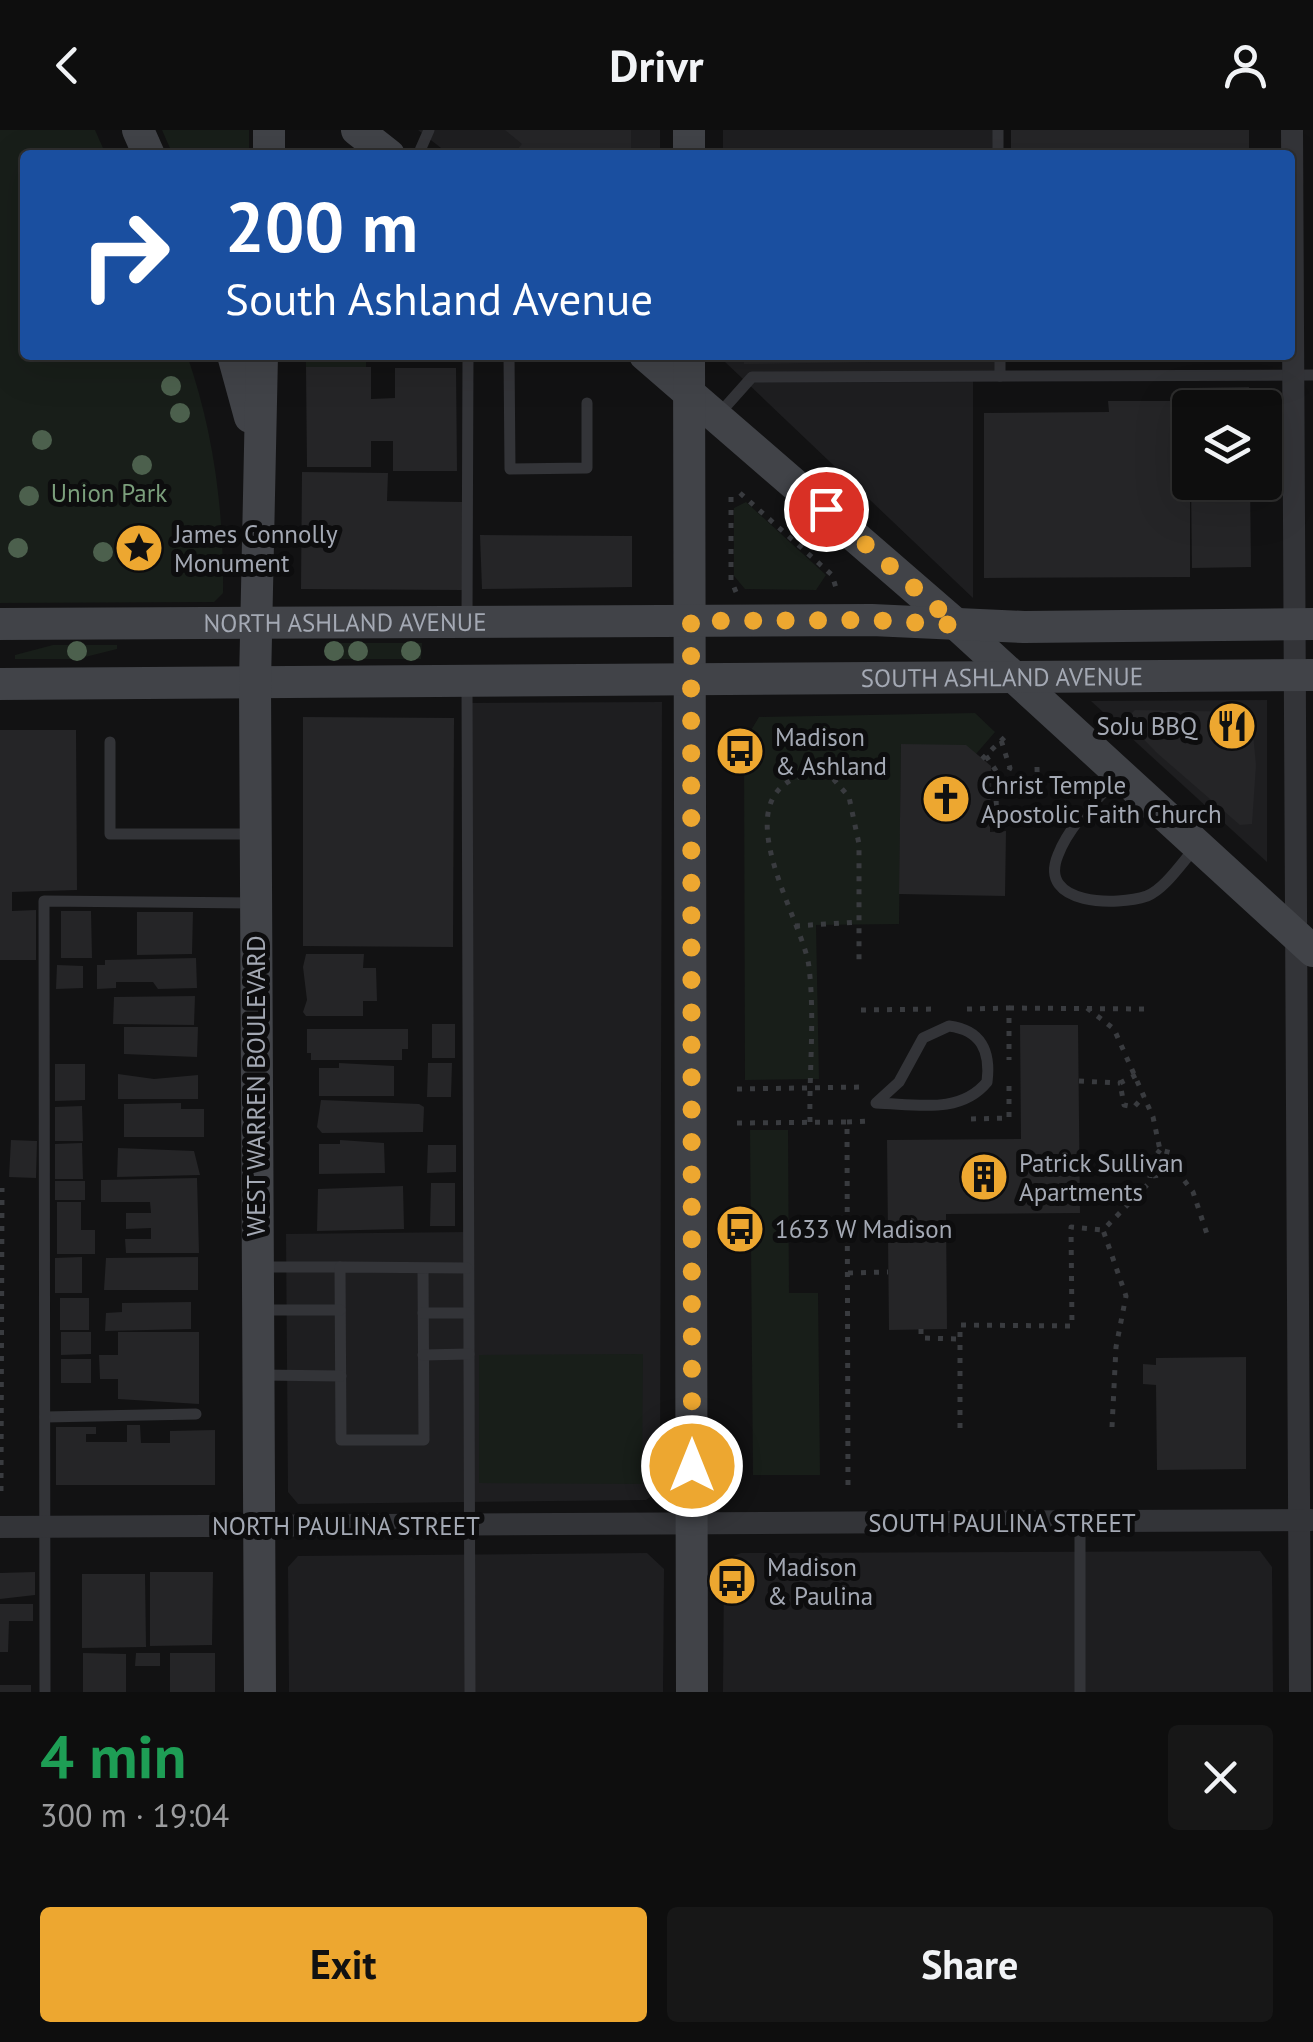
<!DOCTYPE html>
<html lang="en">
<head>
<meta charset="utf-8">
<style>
  body { margin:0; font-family:"PT Sans",sans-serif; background:#171717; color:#f1f3f6; height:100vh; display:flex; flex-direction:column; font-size:38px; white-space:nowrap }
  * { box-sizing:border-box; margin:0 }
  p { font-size:32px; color:#9b9c9e }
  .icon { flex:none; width:55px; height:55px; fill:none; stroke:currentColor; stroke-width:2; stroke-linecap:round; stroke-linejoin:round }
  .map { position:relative; height:1562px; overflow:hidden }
  .sheet { display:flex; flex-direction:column; background:#0e0e0e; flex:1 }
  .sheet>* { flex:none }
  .hud { position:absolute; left:20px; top:20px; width:1275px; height:210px; border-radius:10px; box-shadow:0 10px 40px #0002,0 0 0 2px #2e2e2e; background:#1a4fa0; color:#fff; overflow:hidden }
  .tools { position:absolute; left:1172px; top:260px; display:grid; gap:20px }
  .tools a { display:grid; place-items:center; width:110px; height:110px; border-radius:10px; background:#0e0e0e; box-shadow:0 10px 40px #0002,0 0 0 2px #2e2e2e; font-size:50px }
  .pin { position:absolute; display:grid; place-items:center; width:85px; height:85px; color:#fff; margin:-42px; border:5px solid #fff; border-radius:50%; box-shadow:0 2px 10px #0007 }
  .me { position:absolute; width:110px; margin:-55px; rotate:0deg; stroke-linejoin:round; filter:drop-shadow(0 0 8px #0008) }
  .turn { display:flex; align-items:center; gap:35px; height:210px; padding:0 40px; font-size:45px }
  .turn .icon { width:130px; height:130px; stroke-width:2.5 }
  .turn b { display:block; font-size:70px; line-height:85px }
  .round { display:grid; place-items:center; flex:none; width:105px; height:105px; border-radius:10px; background:#171717 }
  .overview { display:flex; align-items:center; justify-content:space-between; height:170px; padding:0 40px }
  h1 { font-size:60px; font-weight:700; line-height:75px; color:#1e9e55 }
  .cta { display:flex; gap:20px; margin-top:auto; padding:20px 40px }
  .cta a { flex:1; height:115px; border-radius:10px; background:#eda730; color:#111; font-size:40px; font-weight:700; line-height:115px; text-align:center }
  .cta a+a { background:#171717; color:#f1f3f6 }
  header { display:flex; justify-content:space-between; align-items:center; height:130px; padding:0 40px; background:#0e0e0e; font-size:45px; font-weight:700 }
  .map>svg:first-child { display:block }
</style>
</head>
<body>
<header><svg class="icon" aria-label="back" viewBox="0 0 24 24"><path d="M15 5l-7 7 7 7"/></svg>Drivr<svg class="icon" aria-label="person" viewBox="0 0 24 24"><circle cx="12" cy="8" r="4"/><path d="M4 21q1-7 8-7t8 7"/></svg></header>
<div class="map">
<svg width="1313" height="1562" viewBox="0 0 1313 1562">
  <rect width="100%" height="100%" fill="#121213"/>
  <g fill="#1e1e20">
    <polygon points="418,0 660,0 660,25 450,25"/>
    <rect x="723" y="0" width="275" height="25"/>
    <polygon points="724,225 1000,225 1000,246 973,247 973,468 724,231"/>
    <polygon points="1267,570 1267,732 1091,571"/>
    <polygon points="662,572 660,1360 646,1370 298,1374 288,1362 286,1104 467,1102 467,573"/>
    <polygon points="1260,1421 1272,1437 1273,1562 723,1562 724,1440 731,1427 741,1423"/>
    <polygon points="647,1423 664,1439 663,1562 289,1562 288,1437 298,1426"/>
  </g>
  <g fill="#181e19">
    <path d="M0 0H95L106 25H25V225H187C214 303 224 381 223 463L214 472 0 473Z"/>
    <polygon points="162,0 249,0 249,25 173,25"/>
    <rect x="306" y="225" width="60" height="12"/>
    <polygon points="746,372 826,445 816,460 745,459 734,446 734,378"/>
    <polygon points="326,513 422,513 421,529 327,529"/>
    <polygon points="53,515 117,515 117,519 77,529 15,529 15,525"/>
    <polygon points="975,583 995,602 976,624 901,614 899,794 816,795 819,949 745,950 744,612 759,587"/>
    <polygon points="750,1000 788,1000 789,1163 818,1163 820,1345 753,1345"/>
    <polygon points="643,1224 642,1354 479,1353 479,1225"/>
  </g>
  <g fill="#252527">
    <polygon points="505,0 631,0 631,25 518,25 515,22 522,14"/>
    <rect x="1011" y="0" width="238" height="25"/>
    <polygon points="744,225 873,225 873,232 744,234"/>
    <polygon points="1148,225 1231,225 1228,229 1148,230"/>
    <polygon points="306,237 371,237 371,269 395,268 395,238 456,238 457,341 393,341 393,311 371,311 371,337 307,337"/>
    <polygon points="1249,257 1249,278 1190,278 1190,447 984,448 984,283 1109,282 1108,271 1191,271 1191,258"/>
    <polygon points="302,342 388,343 387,371 464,372 463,460 301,459"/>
    <polygon points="1191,352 1250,352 1251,437 1192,438"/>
    <polygon points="480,405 632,406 632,457 482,459"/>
    <polygon points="1135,580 1251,582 1256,635 1252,694 1240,695 1157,623 1129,594 1129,586"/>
    <polygon points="303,587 454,588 453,817 303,816"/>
    <polygon points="0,600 76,600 77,760 12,762 12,781 36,780 36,830 0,830"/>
    <polygon points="901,614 966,615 991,636 990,702 1006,701 1005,766 899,764"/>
    <polygon points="61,781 91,781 92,828 61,828"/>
    <polygon points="137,782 193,782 192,824 137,825"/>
    <polygon points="306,824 364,824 363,838 376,838 377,871 363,871 363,886 306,886 303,882 307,870 303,837"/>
    <polygon points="196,828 197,858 158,859 153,852 116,852 116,858 97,859 97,835 105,835 105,830"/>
    <polygon points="57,835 83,836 83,858 56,859"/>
    <polygon points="195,866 194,895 113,894 114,867"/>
    <rect x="432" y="894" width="23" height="34"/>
    <polygon points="1020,895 1078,895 1080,1083 946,1084 947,1199 889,1200 887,1010 1021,1009"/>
    <polygon points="124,897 198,897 197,927 124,924"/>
    <polygon points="307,899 408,899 408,919 402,919 402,930 311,930 311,923 307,923"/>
    <polygon points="339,933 394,936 394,966 319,966 319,938 339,938"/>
    <polygon points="428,933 452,933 451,967 427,967"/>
    <polygon points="55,934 85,934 85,970 55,971"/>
    <polygon points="118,944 154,949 198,945 198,969 118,969"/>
    <polygon points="321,970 419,974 424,977 423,1002 322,1003 317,997"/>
    <polygon points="181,973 181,979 204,979 204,1007 124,1007 124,974"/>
    <polygon points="82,976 83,1011 55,1011 55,977"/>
    <polygon points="11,1010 37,1011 36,1048 9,1047"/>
    <polygon points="340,1010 384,1013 385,1043 319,1044 319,1014 340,1014"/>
    <polygon points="82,1013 83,1049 55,1049 55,1014"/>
    <polygon points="428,1015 456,1015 456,1042 427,1043"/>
    <polygon points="118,1018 194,1021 200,1045 117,1047"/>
    <polygon points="197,1048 199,1123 126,1123 125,1109 151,1109 151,1098 126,1099 126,1083 151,1083 150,1072 101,1072 101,1050"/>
    <rect x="55" y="1051" width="30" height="19"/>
    <polygon points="431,1053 455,1053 455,1096 430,1096"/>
    <polygon points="403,1056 404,1099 317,1101 318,1059"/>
    <polygon points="57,1072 81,1072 81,1100 95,1100 95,1124 57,1124"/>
    <polygon points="82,1127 82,1163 55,1163 55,1128"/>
    <polygon points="198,1127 198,1160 104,1160 106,1128"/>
    <rect x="60" y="1168" width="29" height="32"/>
    <polygon points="191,1172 191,1199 105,1201 106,1183 122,1182 122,1173"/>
    <polygon points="61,1202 91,1202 91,1224 61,1225"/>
    <polygon points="118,1202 199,1202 199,1274 118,1269 118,1249 100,1249 99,1225 118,1225"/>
    <polygon points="1246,1227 1246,1339 1157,1340 1156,1255 1143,1254 1143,1234 1156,1235 1156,1228"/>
    <rect x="61" y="1229" width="30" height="24"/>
    <polygon points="127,1295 140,1295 141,1313 170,1313 170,1301 215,1300 215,1355 56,1355 56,1297 96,1297 96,1304 86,1304 86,1312 127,1312"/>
    <polygon points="35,1442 35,1465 0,1469 0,1443"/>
    <polygon points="150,1442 213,1442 212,1515 150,1516"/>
    <polygon points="82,1444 145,1444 146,1517 82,1518"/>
    <polygon points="0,1474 33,1474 33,1491 9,1491 8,1522 0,1522"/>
    <polygon points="83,1523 126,1524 126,1562 83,1562"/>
    <polygon points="136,1523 160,1523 160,1536 135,1536"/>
    <rect x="170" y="1523" width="45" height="39"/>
    <rect x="0" y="1555" width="31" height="7"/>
  </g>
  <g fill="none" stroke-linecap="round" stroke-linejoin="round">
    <g stroke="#393b3f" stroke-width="5" stroke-dasharray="5 8" stroke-linecap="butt">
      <polyline points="740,363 832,445 837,461"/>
      <polyline points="731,367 731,450 736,462"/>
      <polyline points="986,626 1003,651"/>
      <polyline points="982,629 1006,606"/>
      <polyline points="1037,637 1038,680"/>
      <polyline points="997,702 996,665 1010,638 1001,610"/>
      <polyline points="795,796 858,792"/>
      <polyline points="1009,878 1146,879"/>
      <polyline points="1087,878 1114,899 1153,987 1160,1020 1172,1023 1174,1037 1193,1062 1207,1104"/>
      <polyline points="967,879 1009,878 1009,930"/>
      <polyline points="861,880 937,879"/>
      <polyline points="1136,945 1120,953 1124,975 1134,977 1144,966"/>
      <polyline points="1079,951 1120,953"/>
      <polyline points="737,959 863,957"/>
      <polyline points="971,989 1009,988 1009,951"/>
      <path d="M810 992C809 941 815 888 809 837 804 792 725 675 798 647 806 644 820 645 829 644L849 667 859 714V837"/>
      <polyline points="847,992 870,991"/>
      <polyline points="737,993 847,992 848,1359"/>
      <polyline points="1153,1046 1168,1044 1174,1037"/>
      <polyline points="848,1143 888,1142"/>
      <polyline points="921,1199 921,1208 960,1209"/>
      <polyline points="1112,1297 1116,1217 1126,1166 1103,1100 1149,1053 1153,1029 1160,1020"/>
      <polyline points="960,1298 960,1195 1072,1196 1071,1097 1103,1100"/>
      <polyline points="1,1361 2,1058"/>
    </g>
    <g stroke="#333438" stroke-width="11">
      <polyline points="998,0 998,25"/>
      <polyline points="418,25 429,0"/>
      <polyline points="509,225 510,339 587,338 587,273"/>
      <polyline points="1000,225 1000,246"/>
      <polyline points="719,284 752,247 1313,245"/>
      <polyline points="467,491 468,225"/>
      <polyline points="467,554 470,1562"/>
      <polyline points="110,612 110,704 251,704"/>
      <path d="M1119 646C1097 670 1070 694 1058 725 1037 776 1118 776 1147 766 1165 759 1183 731 1196 717"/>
      <path d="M949 896C981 900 991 921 987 952 960 985 915 974 876 973L899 952 923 908Z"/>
      <polyline points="259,1137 340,1137"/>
      <polyline points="423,1138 424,1310 341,1310 340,1137 467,1138"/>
      <polyline points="259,1180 340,1180"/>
      <polyline points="423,1183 468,1183"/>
      <polyline points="423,1225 469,1224"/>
      <polyline points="260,1245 341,1246"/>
      <polyline points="45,1287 196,1284"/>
      <polyline points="45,1562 44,771 254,773"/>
      <polyline points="1080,1562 1080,1392"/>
    </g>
    <g stroke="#333438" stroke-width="22">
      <polyline points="1292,0 1300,1562"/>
      <polyline points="0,1397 1311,1390"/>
    </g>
    <g stroke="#414348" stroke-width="32">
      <polyline points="138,0 149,25"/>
      <polyline points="357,0 389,25"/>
      <polyline points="689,0 689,25"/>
      <polyline points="269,25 269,0"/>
      <polyline points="233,225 250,287"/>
      <polyline points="645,225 957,495 1313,821"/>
      <polyline points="689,225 692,1562"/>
      <path id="s1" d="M0 494 872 490 1024 497 1313 494"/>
      <path id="s2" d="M0 554 1313 545"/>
      <polyline points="260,1562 255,553 262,225"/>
    </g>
  </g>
  <g fill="#4c604d">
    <circle cx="171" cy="256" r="10"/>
    <circle cx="180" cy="283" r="10"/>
    <circle cx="42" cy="310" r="10"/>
    <circle cx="142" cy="335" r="10"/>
    <circle cx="29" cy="366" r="10"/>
    <circle cx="18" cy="418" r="10"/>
    <circle cx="103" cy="422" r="10"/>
    <circle cx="77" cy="521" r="10"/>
    <circle cx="334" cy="521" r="10"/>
    <circle cx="358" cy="521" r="10"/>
    <circle cx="411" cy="521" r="10"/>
  </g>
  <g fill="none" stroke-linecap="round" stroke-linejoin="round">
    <polyline stroke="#eda730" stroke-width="18" stroke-dasharray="0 32.4" points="692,1336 691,491 872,490 956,495 826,379"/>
  </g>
  <defs>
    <g id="sight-disc" transform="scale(2.5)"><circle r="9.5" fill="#eda730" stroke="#0d0d0e"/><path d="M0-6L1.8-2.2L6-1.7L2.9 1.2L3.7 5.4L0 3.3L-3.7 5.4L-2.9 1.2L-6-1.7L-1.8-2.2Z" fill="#111"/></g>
    <g id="restaurant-disc" transform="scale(2.5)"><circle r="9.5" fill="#eda730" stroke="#0d0d0e"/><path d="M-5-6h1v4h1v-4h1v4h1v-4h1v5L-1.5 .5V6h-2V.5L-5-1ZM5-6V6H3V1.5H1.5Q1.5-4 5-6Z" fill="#111"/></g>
    <g id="bus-disc" transform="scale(2.5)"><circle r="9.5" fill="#eda730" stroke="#0d0d0e"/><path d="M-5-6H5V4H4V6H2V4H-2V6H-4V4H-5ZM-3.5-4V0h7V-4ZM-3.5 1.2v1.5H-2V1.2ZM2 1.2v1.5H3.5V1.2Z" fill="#111"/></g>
    <g id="church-disc" transform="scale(2.5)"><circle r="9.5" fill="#eda730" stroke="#0d0d0e"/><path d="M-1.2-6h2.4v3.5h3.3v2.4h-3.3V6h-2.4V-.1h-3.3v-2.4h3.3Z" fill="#111"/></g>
    <g id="building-disc" transform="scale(2.5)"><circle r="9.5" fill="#eda730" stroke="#0d0d0e"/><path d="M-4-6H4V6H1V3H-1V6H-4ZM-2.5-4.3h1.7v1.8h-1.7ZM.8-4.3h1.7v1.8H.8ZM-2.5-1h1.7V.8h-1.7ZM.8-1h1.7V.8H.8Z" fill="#111"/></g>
  </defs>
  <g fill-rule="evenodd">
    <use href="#sight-disc" x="139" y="418"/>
    <use href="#restaurant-disc" x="1232" y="596"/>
    <use href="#bus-disc" x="740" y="621"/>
    <use href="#church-disc" x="946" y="669"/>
    <use href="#building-disc" x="984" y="1047"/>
    <use href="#bus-disc" x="740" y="1099"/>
    <use href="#bus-disc" x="732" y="1451"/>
  </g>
  <g text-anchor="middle" stroke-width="10" stroke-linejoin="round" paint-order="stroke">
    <g font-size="25" fill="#7b9f7c" stroke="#0d0d0e">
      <text x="109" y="372">Union Park</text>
    </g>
    <g font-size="25" fill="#a4a9b4" stroke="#0d0d0e" text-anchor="start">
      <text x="174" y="413">James Connolly<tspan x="174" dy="29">Monument</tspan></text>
      <text x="1197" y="605" text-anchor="end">SoJu BBQ</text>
      <text x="775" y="616">Madison<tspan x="775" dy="29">&amp; Ashland</tspan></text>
      <text x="981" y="664">Christ Temple<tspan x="981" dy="29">Apostolic Faith Church</tspan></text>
      <text x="1019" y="1042">Patrick Sullivan<tspan x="1019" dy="29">Apartments</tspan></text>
      <text x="775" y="1108">1633 W Madison</text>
      <text x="767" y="1446">Madison<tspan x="767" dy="29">&amp; Paulina</tspan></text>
    </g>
    <g font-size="25" fill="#a4a9b4" stroke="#0d0d0e">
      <text dy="9" stroke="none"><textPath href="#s1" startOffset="345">NORTH ASHLAND AVENUE</textPath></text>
      <text dy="9" stroke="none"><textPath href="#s2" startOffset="1002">SOUTH ASHLAND AVENUE</textPath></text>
      <text transform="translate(256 956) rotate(-90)" y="9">WEST WARREN BOULEVARD</text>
      <text x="1002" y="1402">SOUTH PAULINA STREET</text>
      <text x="346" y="1405">NORTH PAULINA STREET</text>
    </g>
  </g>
</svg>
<div class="tools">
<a><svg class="icon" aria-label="layers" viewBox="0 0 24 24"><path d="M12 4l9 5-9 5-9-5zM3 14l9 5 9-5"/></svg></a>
</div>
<div class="pin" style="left:826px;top:379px;background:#d93025"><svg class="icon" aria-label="arrive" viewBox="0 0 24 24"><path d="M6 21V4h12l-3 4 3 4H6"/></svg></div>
<svg class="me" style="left:692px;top:1336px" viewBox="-20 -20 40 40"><circle r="17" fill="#eda730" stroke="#fff" stroke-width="3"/><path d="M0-11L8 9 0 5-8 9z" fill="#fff"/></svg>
<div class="hud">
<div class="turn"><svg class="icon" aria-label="right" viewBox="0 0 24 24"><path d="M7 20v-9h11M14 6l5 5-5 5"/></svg><div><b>200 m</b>South Ashland Avenue</div></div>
</div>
</div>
<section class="sheet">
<div class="overview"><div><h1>4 min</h1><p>300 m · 19:04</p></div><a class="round"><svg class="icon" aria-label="close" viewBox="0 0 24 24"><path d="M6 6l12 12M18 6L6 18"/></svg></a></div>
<div class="cta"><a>Exit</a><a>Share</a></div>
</section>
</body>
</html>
